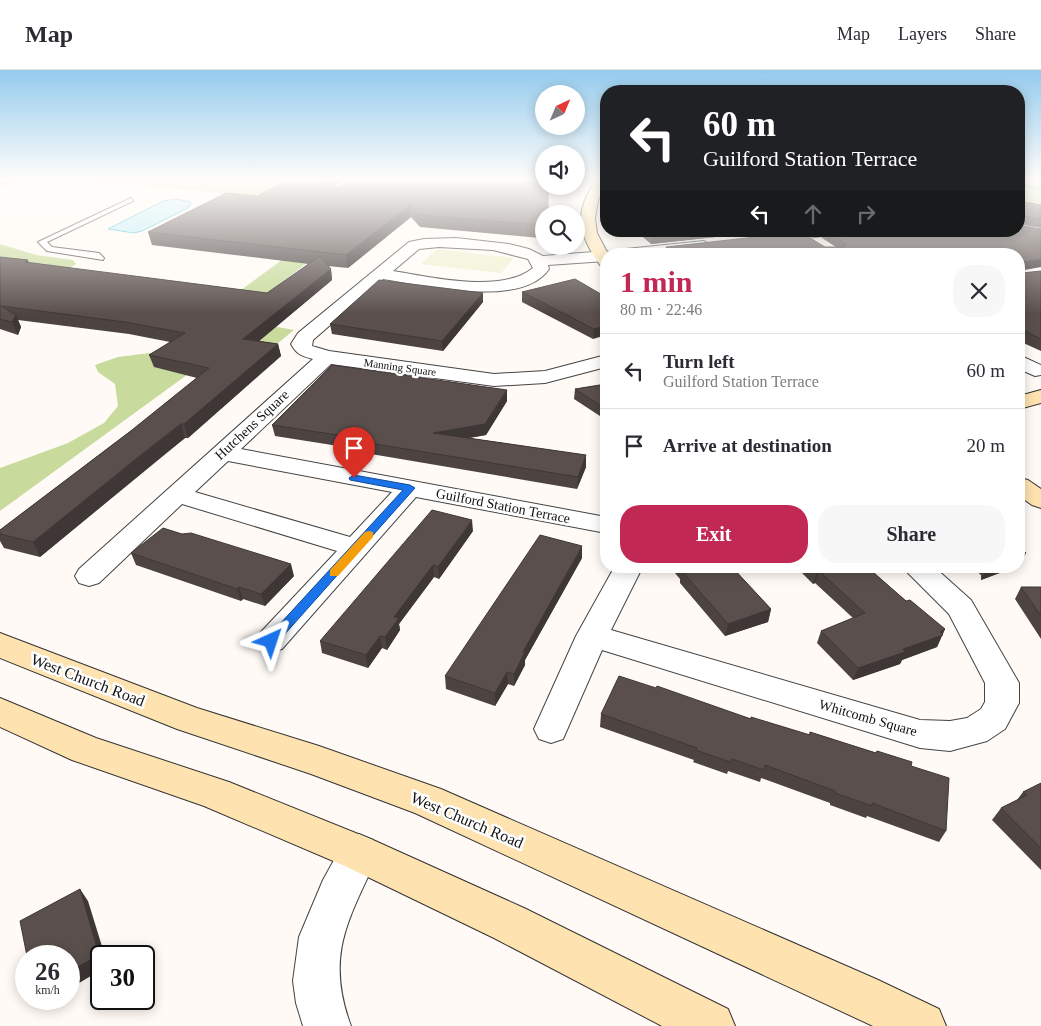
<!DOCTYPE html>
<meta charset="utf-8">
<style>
body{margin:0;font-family:Georgia,serif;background:#f7f7f7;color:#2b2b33;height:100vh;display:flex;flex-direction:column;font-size:19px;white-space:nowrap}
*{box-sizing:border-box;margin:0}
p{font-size:16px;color:#7c7c81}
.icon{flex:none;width:28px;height:28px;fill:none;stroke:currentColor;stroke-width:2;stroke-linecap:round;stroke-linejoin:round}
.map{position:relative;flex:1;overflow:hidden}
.panel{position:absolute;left:600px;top:178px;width:425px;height:325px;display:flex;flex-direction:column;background:#fff;border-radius:20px;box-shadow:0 2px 12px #0003}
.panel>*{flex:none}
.guide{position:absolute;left:600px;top:15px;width:425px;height:152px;border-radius:20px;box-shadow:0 2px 12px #0003;background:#202124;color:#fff;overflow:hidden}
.needle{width:32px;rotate:44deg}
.tools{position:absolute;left:535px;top:15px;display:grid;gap:10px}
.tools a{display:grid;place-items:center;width:50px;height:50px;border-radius:50%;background:#fff;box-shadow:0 2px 12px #0003;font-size:25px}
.speed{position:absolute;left:15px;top:875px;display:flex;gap:10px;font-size:25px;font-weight:700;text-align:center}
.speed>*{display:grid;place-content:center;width:65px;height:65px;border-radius:50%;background:#fff;box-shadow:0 2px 12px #0003;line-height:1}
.speed small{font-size:12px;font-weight:400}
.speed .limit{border:2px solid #111;border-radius:8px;background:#fff;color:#111}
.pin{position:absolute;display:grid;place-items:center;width:42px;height:42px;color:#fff;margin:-51px -21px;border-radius:50% 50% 50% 0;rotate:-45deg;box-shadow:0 0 5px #0007}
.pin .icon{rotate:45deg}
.me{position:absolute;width:55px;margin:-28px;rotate:42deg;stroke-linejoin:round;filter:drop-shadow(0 0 4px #0008)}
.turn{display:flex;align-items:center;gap:18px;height:105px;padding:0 20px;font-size:22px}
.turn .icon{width:65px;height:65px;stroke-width:2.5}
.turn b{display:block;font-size:35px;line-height:42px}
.lanes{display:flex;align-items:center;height:48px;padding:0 20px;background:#0003;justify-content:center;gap:25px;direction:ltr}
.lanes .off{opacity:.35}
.round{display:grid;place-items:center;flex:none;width:52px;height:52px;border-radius:20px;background:#f7f7f7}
.headline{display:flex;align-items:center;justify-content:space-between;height:85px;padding:0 20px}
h1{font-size:30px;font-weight:700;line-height:38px;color:#c22854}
.cta{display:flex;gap:10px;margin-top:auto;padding:10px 20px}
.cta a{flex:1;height:58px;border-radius:20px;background:#c22854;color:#fff;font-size:20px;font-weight:700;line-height:58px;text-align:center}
.cta a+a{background:#f7f7f7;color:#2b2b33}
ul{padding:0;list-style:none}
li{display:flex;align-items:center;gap:15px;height:75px;padding:0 20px;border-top:1px solid #e1e1e2}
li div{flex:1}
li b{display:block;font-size:19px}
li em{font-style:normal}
header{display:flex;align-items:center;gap:30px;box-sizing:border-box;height:70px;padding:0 25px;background:#fff;border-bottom:1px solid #e1e1e2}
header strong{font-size:24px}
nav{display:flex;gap:28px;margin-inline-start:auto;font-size:18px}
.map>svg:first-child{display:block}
</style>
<header>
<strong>Map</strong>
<nav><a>Map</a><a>Layers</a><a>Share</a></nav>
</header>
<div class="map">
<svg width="1041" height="956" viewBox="0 0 1041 956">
<rect width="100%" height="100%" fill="#fffaf5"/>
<path fill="#c8db9c" d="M66,110H195L240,113L257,110H296L373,143L233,249L294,260L272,278L228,275L0,441V398L68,373L104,353L118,336L115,314L98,302L95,295L118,287L157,282L286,187L259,128L203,121Z
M1019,110H1041V136L1019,132Z
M0,174L36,185L73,190L76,194L61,203L0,190Z"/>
<path fill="#eef2cf" d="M437,179L514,188L501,203L421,194Z"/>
<path fill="#b9eef6" stroke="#40b7cd" d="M176,129L190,132L191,134L188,138L142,161L134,163L108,159L163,131Z"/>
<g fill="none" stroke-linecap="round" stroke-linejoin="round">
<path fill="#40b7cd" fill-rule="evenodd" d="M1019,110H1023L1028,115L1041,118V120L1026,117Z"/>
<defs>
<path id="lane" d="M131,128L133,131L47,172L52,177L99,183L104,188L103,190L47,181L38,172Z"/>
<path id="street" d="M0,110H10L8,113L0,114Z
M793,161H838L831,165L766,173L759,169L766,165Z
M456,168L509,174L529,179L543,186L606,181L612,184H606V191L548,195L549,199C522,239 424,215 383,209L313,270L312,276L329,281L494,304L545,301L606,285V297L545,313L494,316L331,294L241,379L606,447V463L416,427L282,579L271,582L260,579L255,571L260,563L337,481L182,434L99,513L89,516L79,513L75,506L79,499L313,289C302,286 297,285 291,274L298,263L409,172L424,169ZM439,177L493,180L528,189L533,198C501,224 431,207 393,201L419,179ZM228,391L392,422L350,467L195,422Z
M704,171L711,175L709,178L668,184H618L626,179Z
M1019,285L1041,295V305L1035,306L1019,299Z
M615,496H643L611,560L920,650L950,651L967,648L981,639L985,632V613L949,544L901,496H933L971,530L1019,613V633L1005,659L987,671L950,681L920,678L602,580L563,669L551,673L539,669L534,659L576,566Z
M359,764L373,770L379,783C350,848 324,883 351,956H303L296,933L293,911L299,867L323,810L345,770Z"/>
<path id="secondary" d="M595,110H606L598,131L595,148L597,163L608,184L606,197L600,195C586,175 574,153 586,128C588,122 593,116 595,110Z
M1041,320V333L1019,339V326Z
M1019,408L1028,410L1041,419V438L1032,435L1019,426Z
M0,563L197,638L319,676L441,719L876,909L939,939L946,956H873L415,743L311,704L177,659L0,588Z
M0,628L96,668L229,712L373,770L524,838L728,939L735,956H662L494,868L345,796L204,736L72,690L0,657Z"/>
</defs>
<use href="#lane" stroke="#444" stroke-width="2"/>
<use href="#street" stroke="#444" stroke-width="2"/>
<use href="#secondary" stroke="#333" stroke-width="2"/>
<use href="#lane" fill="#fff" fill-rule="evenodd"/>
<use href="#street" fill="#fff" fill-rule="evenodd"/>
<use href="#secondary" fill="#fee3b0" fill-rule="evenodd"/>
</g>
<path fill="#4d4442" d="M346,110L332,117L544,110L540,168L420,157L411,147L348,198L328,196L331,199L332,210L259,271L278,274L281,286L188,368H185L157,390L40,487L4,478L0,471V460L132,360L197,308L154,297L149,285L170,272L129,264L18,250L21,257L18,265L0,259V187L28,190L29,193L267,223L309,194L152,175L148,162L257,126Z
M1019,131L1041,135V158L1019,154Z
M636,161H771L651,174Z
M824,161H1019L1022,203L1041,201V281L1019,271V184H657V183L666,182V177H836L822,168Z
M522,222L606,227L593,269L522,232Z
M483,223V232L443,281L332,264L330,254Z
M606,314V350L574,329L575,319Z
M507,320V331L486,365L469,368L586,385V397L577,419L371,384L370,381L275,366L272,355Z
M473,461L439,509L434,507L399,554L400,560L387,580L382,578L368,598L322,583L320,571Z
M131,483L294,506L265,536L243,529L241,531L136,495Z
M582,488L525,590V595L514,616L508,614L495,636L446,619L445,606Z
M669,496H731L771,539L768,552L725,566L680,513V509Z
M795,496H866L906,531L945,559L937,577L902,590L900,594L853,610L817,573L821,561L853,548L815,513L813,514Z
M970,496H1018L981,510V505Z
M1021,517H1041V569L1015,529Z
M656,618L751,649L809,665L810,662L876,683L877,681L911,696L946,761L939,772L867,746L866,748L830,735V733L761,708L760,712L728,701L727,704L693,692L694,690L600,657L601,644Z
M1041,713V800L992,750L1001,738L1017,730L1023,722Z"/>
<path fill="#3f3736" d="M326,110H346L328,119L326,123L325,112Z
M410,135L411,147L348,198L346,185Z
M544,151V163L540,168V155Z
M695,161H771L651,174L652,166Z
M1041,189V197L1019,201L1021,192Z
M331,199L332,210L246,282L243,269Z
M483,223V232L443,281L442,271Z
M16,245L21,257L18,265L12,252Z
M606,255V265L593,269L594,259Z
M278,274L281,286L188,368L184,354Z
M507,320V331L486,365L434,374L433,363Z
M181,354L185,368L40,487L33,472Z
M586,385V397L577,419L578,407Z
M472,450L473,461L439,509L438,497Z
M582,476V488L525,590V595L514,616V604L523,582Z
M1026,483L1020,495L1019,496V486Z
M291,494L294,506L265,536L261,524Z
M433,495L434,507L399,554L400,560L387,580L385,567L394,547Z
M991,496H1018L981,510L987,498Z
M819,501L815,513L813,514L817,502Z
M239,517L243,529L241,531L237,519Z
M771,539L768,552L725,566L728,554Z
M945,559L937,577L902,590L900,594L853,610L858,598L903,579Z
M380,566L382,578L368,598L366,585Z
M507,602L508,614L495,636V623Z
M80,819L88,831L105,886H101V900L69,919V902Z
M42,929H51L45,932Z"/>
<path fill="#5a4f4d" stroke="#3f3736" d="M289,110H326L325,112L326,117H338L351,110H544V116H548V144H544V151L540,155L419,145L410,135L346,185L148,162L226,123L257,126Z
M1019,131L1041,135V149L1021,145L1020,151L1019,152Z
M1019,155L1041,159V189L1021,192L1022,203L1041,201V269L1019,258V184H659L657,183L671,181L666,177L800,162L825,177H845L846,174L827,161H1019Z
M647,161H695L652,166Z
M320,186L331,199L243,269L278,274L184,354H181L152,376L33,472L0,464V460L132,360L209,298L149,285L185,263L125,252L1,236L16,245L12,252L0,249V187L28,190L25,192L267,223Z
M575,209L606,227V255L594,259L522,222Z
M379,210L483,223L442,271L330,254Z
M332,295L507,320L485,354L433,363L586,385L578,407L369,373L370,370L272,355Z
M606,314V339L575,319Z
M432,440L472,450L438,497L433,495L394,547L399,548L385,567L380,566L366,585L320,571Z
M163,458L182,464L191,463L291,494L261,524L239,517L237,519L131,483Z
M540,465L582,476L523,582H525L514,604L507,602L495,623L445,606Z
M1019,478L1026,483L1019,486Z
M682,496H731L771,539L728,554L682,501L685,500Z
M811,496H866L906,531L910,530L945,559L940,562L943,565L903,579L905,582L858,598L821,561L865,543L819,501L817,502Z
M1021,517H1041V546Z
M619,606L656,618L657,616L751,649V647L810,665V662L876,683L877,681L912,692L911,696L949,708L946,761L872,733V736L835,723V721L765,695L764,700L732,689L730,692L696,680L697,678L601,644Z
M1041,713V778L1001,738L1027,725L1023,722Z
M80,819L99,885L69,902V886H27L20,851Z"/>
<linearGradient id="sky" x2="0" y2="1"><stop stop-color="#95cbee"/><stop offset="0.45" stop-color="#fffdfa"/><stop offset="1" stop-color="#fffdfa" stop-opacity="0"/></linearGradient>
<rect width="1041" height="244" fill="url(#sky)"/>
<path fill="#1a73e8" stroke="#114b97" d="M354,405L410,415L415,418L276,574H267L265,571L267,568L403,420L350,410L349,408Z"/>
<path fill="#f59e0b" d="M369,461L373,462V467L338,506H330V500L365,462Z"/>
<g text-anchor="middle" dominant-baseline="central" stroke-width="5" stroke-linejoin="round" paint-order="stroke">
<g font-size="11" fill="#111" stroke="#fff">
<text transform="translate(400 297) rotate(8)">Manning Square</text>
</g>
<g font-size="14" fill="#111" stroke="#fff">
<text transform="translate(252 355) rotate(-43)">Hutchens Square</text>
<text transform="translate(503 436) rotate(11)">Guilford Station Terrace</text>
<text transform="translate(868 648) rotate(16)">Whitcomb Square</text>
</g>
<g font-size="16" fill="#111" stroke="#fff">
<text transform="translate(88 610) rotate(21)">West Church Road</text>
<text transform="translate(467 750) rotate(23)">West Church Road</text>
</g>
</g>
</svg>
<div class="tools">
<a><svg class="needle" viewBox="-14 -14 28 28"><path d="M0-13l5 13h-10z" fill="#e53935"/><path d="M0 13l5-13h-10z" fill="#7c7c81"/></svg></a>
<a><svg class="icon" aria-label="sound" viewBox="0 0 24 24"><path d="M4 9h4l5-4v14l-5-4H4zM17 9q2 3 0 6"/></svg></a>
<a><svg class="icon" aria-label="search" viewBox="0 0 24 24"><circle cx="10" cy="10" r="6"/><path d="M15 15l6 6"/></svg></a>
</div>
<div class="speed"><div>26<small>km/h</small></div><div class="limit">30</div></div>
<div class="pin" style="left:354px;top:408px;background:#d93025"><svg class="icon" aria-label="arrive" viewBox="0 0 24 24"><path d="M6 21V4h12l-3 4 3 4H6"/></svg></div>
<svg class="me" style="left:271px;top:571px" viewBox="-20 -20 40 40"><path d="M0-17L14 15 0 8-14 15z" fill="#1a73e8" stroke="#fff" stroke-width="4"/></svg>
<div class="guide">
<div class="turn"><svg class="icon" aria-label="left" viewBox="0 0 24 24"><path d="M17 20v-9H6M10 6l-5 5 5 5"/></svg><div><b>60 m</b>Guilford Station Terrace</div></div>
<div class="lanes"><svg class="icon" aria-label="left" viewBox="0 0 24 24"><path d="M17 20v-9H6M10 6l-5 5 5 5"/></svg><svg class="icon off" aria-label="ahead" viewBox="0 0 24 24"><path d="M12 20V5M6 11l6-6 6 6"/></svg><svg class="icon off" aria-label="right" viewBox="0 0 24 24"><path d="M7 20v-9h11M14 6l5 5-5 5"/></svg></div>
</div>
<section class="panel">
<div class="headline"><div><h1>1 min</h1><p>80 m · 22:46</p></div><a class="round"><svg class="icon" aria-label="close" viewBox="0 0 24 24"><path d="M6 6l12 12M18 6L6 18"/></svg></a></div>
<ul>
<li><svg class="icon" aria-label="left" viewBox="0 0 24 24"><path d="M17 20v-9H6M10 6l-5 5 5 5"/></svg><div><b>Turn left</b><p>Guilford Station Terrace</p></div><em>60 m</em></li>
<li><svg class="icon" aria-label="arrive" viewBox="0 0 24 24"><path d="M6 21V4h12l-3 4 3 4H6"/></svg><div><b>Arrive at destination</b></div><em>20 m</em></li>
</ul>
<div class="cta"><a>Exit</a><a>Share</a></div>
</section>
</div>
